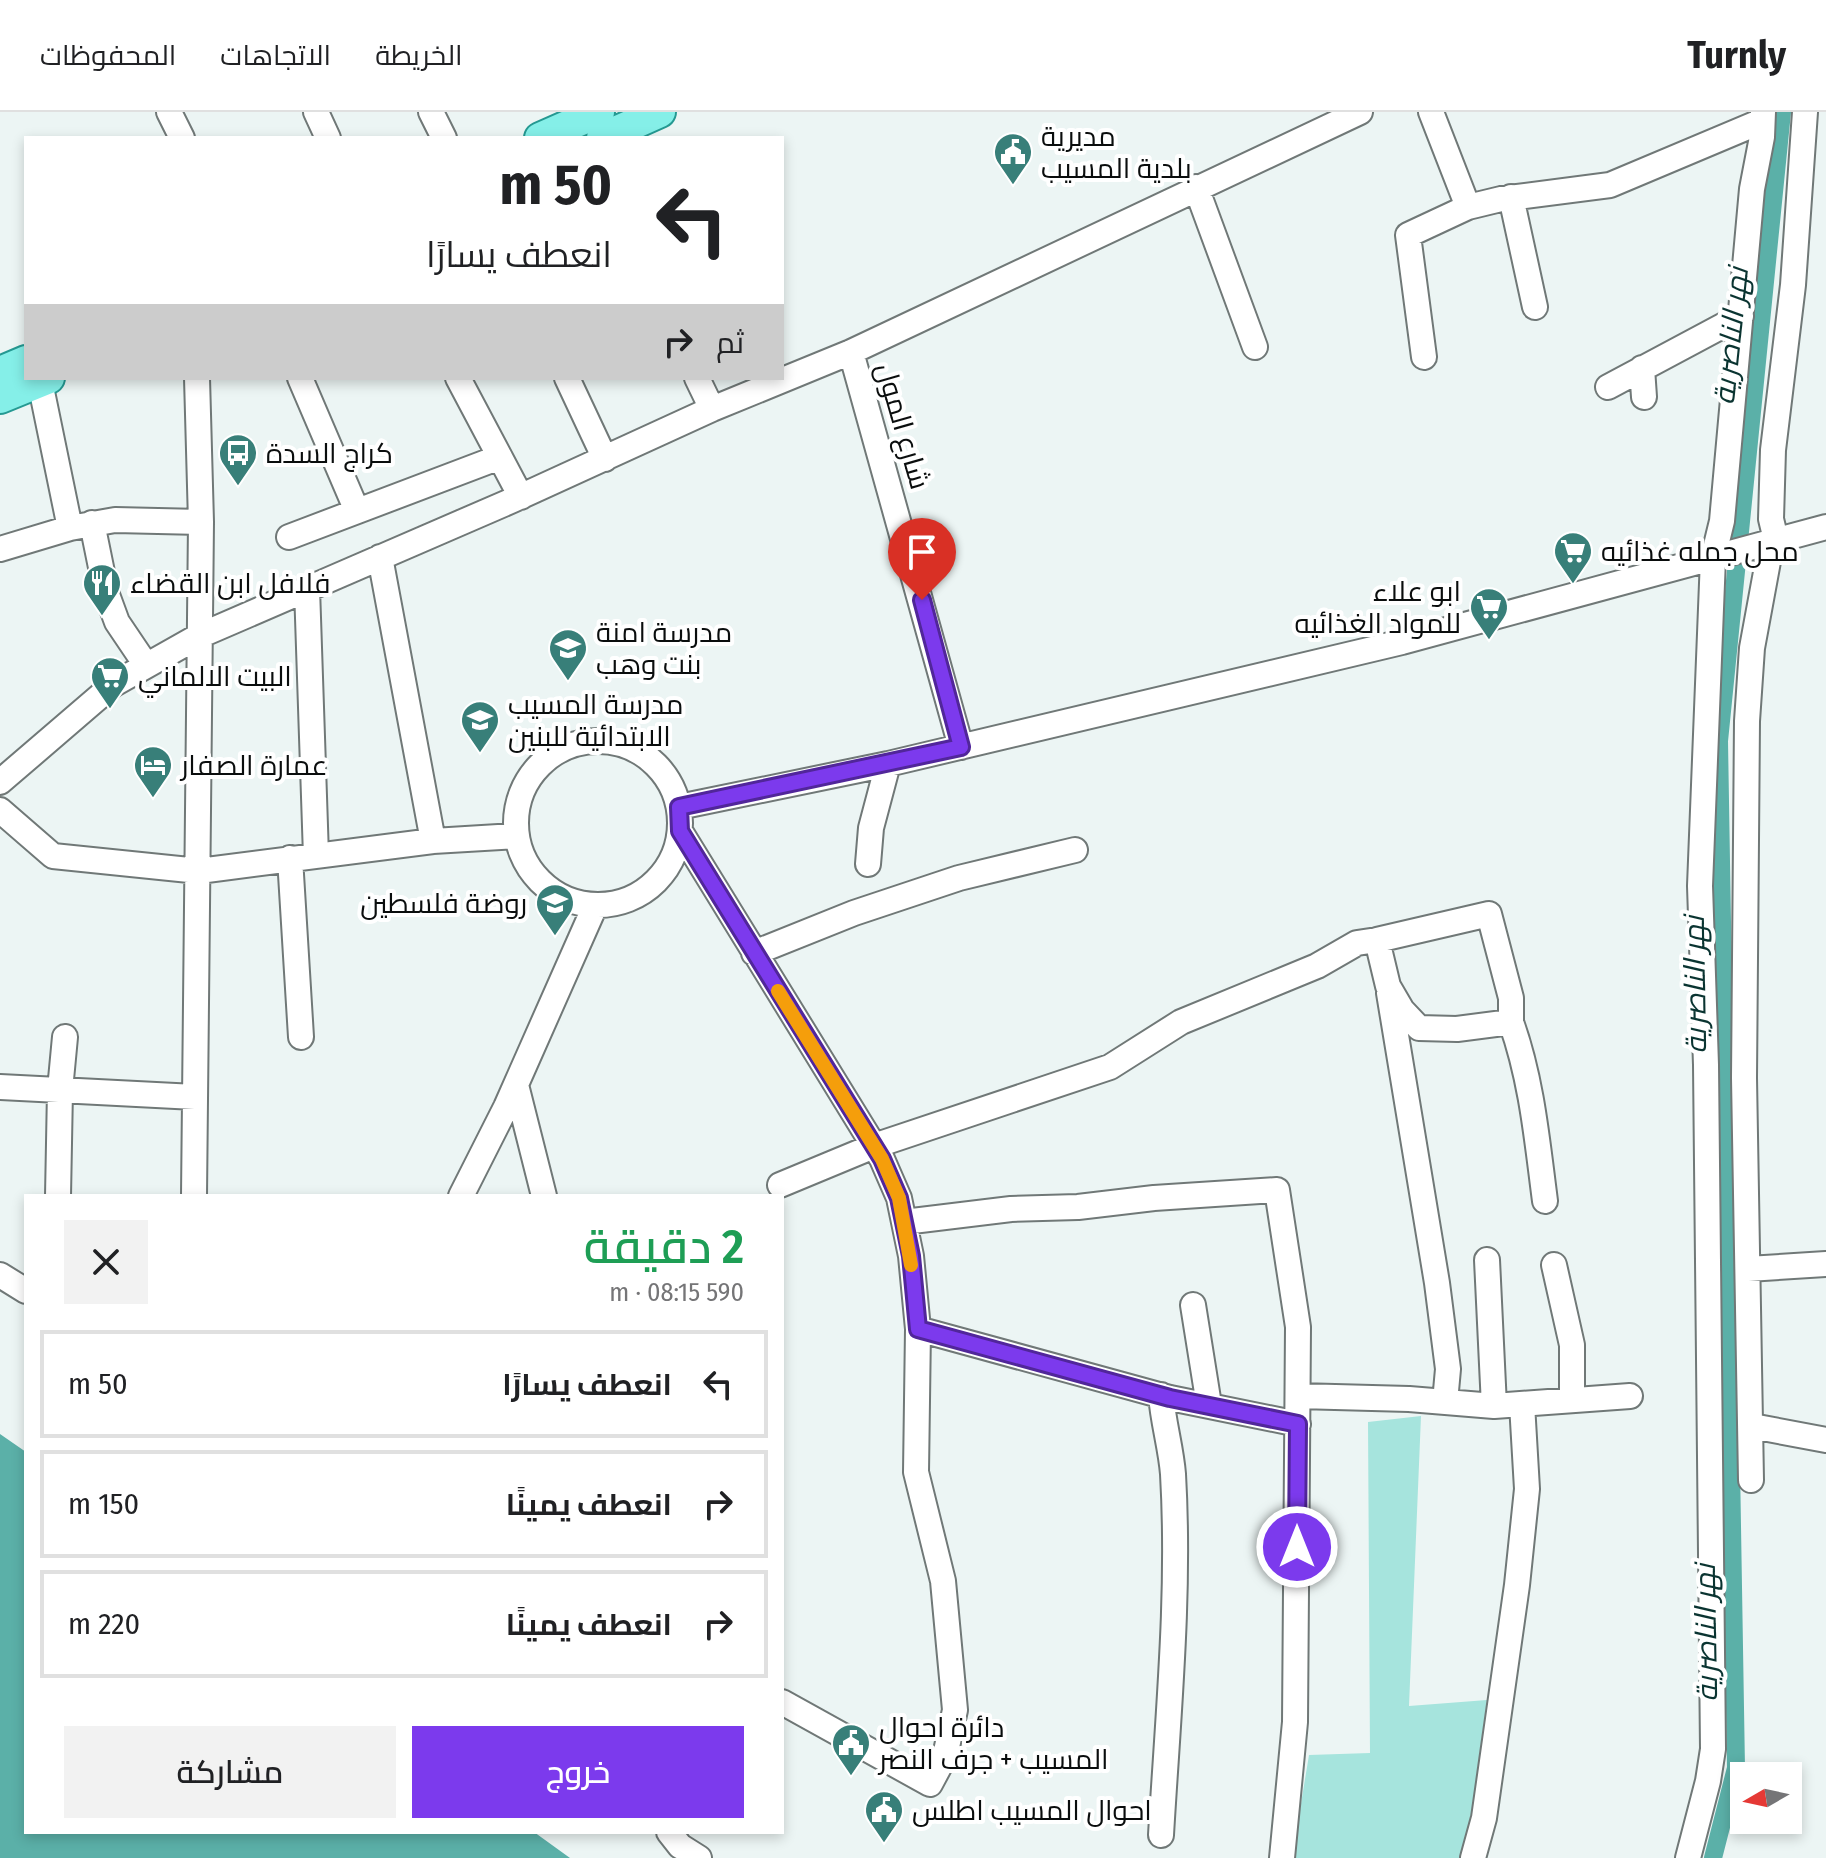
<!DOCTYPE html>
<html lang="ar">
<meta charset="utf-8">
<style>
body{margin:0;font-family:"Fira Sans Condensed",Cairo,sans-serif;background:#f2f2f2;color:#202124;direction:rtl;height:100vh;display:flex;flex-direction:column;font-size:30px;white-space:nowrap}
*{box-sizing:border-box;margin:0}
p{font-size:26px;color:#757577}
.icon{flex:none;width:44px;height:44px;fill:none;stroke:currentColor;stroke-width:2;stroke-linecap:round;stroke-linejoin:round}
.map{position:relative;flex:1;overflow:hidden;direction:ltr}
.drawer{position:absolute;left:24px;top:1082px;width:760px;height:640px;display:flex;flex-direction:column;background:#fff;border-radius:0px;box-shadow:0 4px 12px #0003;direction:rtl}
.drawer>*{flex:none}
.top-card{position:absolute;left:24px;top:24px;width:760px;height:244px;border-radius:0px;box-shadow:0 4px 12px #0003;direction:rtl;background:#fff;color:#202124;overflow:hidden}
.needle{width:52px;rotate:261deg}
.buttons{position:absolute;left:1730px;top:1650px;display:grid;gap:16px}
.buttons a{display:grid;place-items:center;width:72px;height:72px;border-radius:0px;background:#fff;box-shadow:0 4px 12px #0003;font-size:40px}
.pin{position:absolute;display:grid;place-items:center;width:68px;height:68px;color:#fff;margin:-82px -34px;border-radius:50% 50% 50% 0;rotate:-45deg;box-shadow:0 0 8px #0007}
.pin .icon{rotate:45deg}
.me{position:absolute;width:88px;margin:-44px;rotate:0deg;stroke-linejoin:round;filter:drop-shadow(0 0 6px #0008)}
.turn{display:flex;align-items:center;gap:28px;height:168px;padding:0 40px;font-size:36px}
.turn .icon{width:104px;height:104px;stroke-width:2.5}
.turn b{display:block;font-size:56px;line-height:68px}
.then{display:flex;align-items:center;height:76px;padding:0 40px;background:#0003;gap:16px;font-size:30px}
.round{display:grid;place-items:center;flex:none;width:84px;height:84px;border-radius:0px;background:#f2f2f2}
.overview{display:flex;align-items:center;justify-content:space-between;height:136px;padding:0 40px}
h1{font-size:48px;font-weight:600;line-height:60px;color:#1e9e55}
.cta{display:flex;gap:16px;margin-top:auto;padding:16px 40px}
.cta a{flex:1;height:92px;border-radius:0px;background:#7c3aed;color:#fff;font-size:32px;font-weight:600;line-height:92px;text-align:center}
.cta a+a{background:#f2f2f2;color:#202124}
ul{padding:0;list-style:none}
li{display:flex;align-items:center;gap:24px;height:108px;margin:0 16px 12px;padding:0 24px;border:4px solid #e0e0e0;border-radius:0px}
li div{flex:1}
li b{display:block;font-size:30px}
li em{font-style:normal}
header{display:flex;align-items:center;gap:48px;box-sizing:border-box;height:112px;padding:0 40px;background:#fff;border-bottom:2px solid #e0e0e0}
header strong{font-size:38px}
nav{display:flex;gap:44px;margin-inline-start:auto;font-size:28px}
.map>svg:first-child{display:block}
</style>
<header>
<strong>Turnly</strong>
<nav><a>الخريطة</a><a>الاتجاهات</a><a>المحفوظات</a></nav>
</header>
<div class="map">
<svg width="1826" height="1746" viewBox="0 0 1826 1746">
<rect width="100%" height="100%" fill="#ecf5f4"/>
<path fill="#a6e4dd" d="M1421,1304L1409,1594L1487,1588L1465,1746H1292L1309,1643L1370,1641L1368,1310Z"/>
<path fill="#5bb0a8" d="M0,1322L26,1340V1720H534L570,1746H0Z"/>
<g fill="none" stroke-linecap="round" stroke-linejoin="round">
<path stroke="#5bb0a8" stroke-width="18" d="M1713,1746L1736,1656L1719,629L1782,0"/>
<defs>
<path id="minor" d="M169,0L182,26
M316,0L328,26
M431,0L444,26
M1431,0L1468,95
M1196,75L1255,235
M1511,85L1535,195
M851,240L961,635
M1424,245L1408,123L1468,95L1501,87L1610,73L1762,9
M1642,256L1644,285
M300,266L357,399
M458,266L521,385
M567,266L605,347
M697,266L712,297
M40,270L70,416
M1608,275L1741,204
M92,411L106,480L117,510L146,553
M289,425L500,345
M0,437L70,416L115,408L201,410
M380,445L433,729
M307,476L316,744
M516 711a82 82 0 1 1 164 0a82 82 0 1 1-164 0Z
M0,670L114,572L199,524L513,388L712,297L851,240L1360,0
M679,695L888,652L1402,530L1826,415
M0,698L53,744L199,759L433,729L516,724
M680,719L882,1047L899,1086L911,1144L918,1217L916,1360L943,1469L955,1598L945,1644L930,1672L782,1590
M290,746L301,925
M868,752L871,716L888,652
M1377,828L1489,802L1511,886V910
M754,841L854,801L959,766L1075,738
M1389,881L1437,1171L1448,1257L1445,1290
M516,973L544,1084
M0,975L195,985
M780,1073L874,1034L1110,955L1181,910L1317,854L1357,831L1377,828L1388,874L1402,898L1419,916L1457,917L1511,910C1532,969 1537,1028 1545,1089
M58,1084L60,978L65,925
M194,1084L201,410L197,266
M461,1084L506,995L595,794
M904,1110L1011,1097L1078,1095L1154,1086L1277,1078L1298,1215L1295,1610L1282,1746
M1487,1148L1494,1294
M1554,1153L1572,1233V1288
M1748,1157L1826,1152
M0,1163L26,1179
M1193,1193L1209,1293
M918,1217L1170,1286L1298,1312
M1298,1284L1409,1287L1494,1294L1630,1284
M1752,1314L1826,1328
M1751,1368L1744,966L1747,609L1752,536L1769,444L1776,428L1771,407L1773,338L1793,173L1805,0
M669,1720L680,1734L699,1746
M1161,1723C1168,1603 1180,1482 1173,1362C1171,1336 1163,1310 1161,1283
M1473,1746L1484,1706L1517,1473L1527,1377L1522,1292
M1688,1746L1708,1669L1713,1637L1706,953L1700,774L1713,446L1722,409L1752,77L1762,25L1763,0"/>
<path id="major" d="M540,26L599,0
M602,26L660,0
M0,260L26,249
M0,286L49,266"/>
</defs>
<use href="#minor" stroke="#707877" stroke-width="28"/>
<use href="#major" stroke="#259992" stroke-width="34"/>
<use href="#minor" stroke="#fff" stroke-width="24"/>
<use href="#major" stroke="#85efe8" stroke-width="30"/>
</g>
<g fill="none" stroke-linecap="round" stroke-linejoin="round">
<defs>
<path id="route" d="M922,488L961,635L679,695L680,719L882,1047L899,1086L911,1144L918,1217L1170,1286L1298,1312L1297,1435"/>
</defs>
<use href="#route" stroke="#51269a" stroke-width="20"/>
<use href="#route" stroke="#7c3aed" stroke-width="14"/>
<path stroke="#f59e0b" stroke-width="14" d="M778,879L882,1047L899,1086L911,1153"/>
</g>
<defs>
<symbol id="civic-pin" viewBox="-11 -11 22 30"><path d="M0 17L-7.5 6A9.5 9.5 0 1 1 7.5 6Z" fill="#387f79" stroke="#fff"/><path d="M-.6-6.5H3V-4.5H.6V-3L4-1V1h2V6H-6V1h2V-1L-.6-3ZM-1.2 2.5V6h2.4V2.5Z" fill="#fff"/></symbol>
<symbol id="bus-pin" viewBox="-11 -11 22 30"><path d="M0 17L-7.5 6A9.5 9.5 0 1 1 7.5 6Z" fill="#387f79" stroke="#fff"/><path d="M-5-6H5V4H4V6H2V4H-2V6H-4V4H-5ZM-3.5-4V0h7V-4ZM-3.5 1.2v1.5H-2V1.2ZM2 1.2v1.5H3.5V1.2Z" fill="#fff"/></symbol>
<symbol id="supermarket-pin" viewBox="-11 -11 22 30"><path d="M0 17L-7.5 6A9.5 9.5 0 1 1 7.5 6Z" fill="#387f79" stroke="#fff"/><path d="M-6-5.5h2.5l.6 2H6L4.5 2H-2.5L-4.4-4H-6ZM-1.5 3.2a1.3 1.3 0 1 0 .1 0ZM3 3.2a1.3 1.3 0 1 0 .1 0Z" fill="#fff"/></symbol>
<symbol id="restaurant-pin" viewBox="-11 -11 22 30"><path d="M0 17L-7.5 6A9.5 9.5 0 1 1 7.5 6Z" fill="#387f79" stroke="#fff"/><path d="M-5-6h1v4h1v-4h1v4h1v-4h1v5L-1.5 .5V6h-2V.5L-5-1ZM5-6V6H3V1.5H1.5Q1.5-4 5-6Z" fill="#fff"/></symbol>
<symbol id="school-pin" viewBox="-11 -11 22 30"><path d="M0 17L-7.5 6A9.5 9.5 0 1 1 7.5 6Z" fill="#387f79" stroke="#fff"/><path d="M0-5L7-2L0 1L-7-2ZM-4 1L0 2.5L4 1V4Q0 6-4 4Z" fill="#fff"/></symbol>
<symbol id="hotel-pin" viewBox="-11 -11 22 30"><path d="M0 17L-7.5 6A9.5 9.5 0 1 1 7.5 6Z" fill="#387f79" stroke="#fff"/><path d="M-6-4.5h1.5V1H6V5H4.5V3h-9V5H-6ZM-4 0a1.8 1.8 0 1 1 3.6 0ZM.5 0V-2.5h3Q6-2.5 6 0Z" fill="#fff"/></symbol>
</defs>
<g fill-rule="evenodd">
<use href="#civic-pin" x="991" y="18" width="44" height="60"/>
<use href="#bus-pin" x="216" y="319" width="44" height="60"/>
<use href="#supermarket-pin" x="1551" y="417" width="44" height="60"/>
<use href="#restaurant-pin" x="80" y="449" width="44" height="60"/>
<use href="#supermarket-pin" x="1467" y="473" width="44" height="60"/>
<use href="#school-pin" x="546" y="514" width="44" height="60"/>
<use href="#supermarket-pin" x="88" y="542" width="44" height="60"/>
<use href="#school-pin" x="458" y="586" width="44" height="60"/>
<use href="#hotel-pin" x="131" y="631" width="44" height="60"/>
<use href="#school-pin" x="533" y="769" width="44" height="60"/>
<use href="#civic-pin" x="829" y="1609" width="44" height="60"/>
<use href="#civic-pin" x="862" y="1676" width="44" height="60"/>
</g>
<g text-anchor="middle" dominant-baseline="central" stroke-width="8" stroke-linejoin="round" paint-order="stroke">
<g font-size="28" fill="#0a0d0d" stroke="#fff" text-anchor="start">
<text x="1041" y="24">مديرية<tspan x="1041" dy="32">بلدية المسيب</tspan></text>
<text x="266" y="341">كراج السدة</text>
<text x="1601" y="439">محل جمله غذائيه</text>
<text x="130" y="471">فلافل ابن القضاء</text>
<text x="1461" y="479" text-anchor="end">ابو علاء<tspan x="1461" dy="32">للمواد الغذائيه</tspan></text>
<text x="596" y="520">مدرسة امنة<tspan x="596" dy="32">بنت وهب</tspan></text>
<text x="138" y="564">البيت الالماني</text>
<text x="508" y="592">مدرسة المسيب<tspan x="508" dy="32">الابتدائية للبنين</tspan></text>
<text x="181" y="653">عمارة الصفار</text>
<text x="527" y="791" text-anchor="end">روضة فلسطين</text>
<text x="879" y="1615">دائرة احوال<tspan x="879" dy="32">المسيب + جرف النصر</tspan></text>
<text x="912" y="1698">احوال المسيب اطلس</text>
</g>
<g font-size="28" fill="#0a0d0d" stroke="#fff">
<text transform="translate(903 314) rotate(74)">شارع المول</text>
</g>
<g font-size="30" font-style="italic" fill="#0a3431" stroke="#fff">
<text transform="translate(1731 224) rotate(-84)">نهر الناصرية</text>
<text transform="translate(1695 873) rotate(-91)">نهر الناصرية</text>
<text transform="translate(1706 1521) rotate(-91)">نهر الناصرية</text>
</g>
</g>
</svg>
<div class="buttons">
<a><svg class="needle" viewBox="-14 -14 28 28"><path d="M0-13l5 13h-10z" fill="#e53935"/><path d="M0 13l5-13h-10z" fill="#757577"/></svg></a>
</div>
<div class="pin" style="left:922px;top:488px;background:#d93025"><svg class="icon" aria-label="arrive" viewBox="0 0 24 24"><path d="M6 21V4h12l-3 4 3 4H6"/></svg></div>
<svg class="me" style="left:1297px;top:1435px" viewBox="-20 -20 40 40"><circle r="17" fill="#7c3aed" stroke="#fff" stroke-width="3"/><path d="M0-11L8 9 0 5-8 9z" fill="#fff"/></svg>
<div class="top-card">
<div class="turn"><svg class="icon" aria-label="left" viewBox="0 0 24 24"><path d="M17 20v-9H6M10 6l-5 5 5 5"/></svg><div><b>50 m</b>انعطف يسارًا</div></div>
<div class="then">ثم<svg class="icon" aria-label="right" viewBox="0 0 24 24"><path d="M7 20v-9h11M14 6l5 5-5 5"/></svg></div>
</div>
<section class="drawer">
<div class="overview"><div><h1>2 دقيقة</h1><p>590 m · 08:15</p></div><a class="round"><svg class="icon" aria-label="close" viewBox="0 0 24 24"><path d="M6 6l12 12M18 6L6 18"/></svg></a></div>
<ul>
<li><svg class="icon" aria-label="left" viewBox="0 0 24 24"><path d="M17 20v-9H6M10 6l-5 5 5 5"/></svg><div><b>انعطف يسارًا</b></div><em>50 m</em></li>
<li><svg class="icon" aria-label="right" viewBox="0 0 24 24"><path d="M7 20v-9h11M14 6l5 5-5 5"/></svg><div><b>انعطف يمينًا</b></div><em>150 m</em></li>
<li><svg class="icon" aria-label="right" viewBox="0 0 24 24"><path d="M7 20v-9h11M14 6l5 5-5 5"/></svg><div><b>انعطف يمينًا</b></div><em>220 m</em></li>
</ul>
<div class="cta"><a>خروج</a><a>مشاركة</a></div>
</section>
</div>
